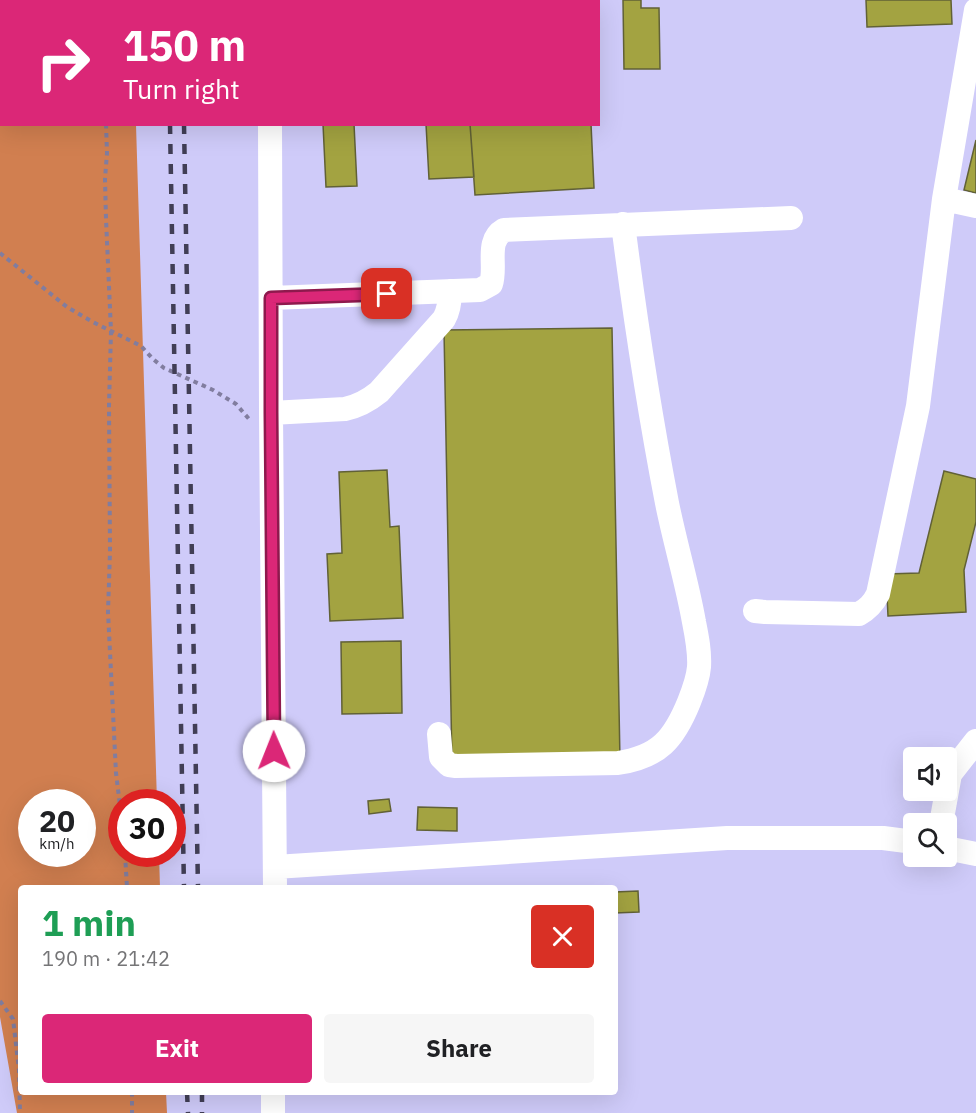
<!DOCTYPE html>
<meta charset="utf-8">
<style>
body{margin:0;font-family:"IBM Plex Sans",sans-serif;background:#f6f6f6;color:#202124;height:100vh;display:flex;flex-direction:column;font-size:22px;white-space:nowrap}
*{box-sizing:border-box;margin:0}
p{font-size:20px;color:#757577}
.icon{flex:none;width:33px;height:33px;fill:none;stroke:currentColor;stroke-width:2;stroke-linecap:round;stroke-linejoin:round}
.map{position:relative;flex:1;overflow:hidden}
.sheet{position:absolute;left:18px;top:885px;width:600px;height:210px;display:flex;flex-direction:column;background:#fff;border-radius:6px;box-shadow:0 6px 24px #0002}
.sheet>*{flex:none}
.banner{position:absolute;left:0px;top:0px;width:600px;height:126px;box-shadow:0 6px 24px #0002;background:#db2777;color:#fff;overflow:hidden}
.tools{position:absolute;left:903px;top:747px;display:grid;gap:12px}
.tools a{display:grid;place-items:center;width:54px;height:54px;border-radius:6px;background:#fff;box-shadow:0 6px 24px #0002;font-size:30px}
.speed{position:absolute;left:18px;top:789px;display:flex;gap:12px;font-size:30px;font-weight:700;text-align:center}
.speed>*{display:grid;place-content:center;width:78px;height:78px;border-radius:50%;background:#fff;box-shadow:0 6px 24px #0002;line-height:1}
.speed small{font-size:15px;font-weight:400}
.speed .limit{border:9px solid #d22;background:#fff;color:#111}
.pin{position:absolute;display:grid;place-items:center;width:51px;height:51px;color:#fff;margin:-26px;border-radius:12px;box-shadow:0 3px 9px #0006}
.me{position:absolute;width:66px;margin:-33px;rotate:359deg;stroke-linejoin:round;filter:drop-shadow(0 0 4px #0008)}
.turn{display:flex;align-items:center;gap:21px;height:126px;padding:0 24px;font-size:27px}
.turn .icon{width:78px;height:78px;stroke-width:2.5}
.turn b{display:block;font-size:42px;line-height:51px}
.round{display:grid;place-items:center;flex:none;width:63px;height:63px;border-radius:6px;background:#f6f6f6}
.headline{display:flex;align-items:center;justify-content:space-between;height:102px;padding:0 24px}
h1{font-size:36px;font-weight:800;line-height:45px;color:#1e9e55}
.cta{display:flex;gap:12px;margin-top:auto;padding:12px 24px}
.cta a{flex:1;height:69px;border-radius:6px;background:#db2777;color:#fff;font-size:24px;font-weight:800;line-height:69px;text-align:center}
.cta a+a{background:#f6f6f6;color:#202124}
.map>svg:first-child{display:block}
</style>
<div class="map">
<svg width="976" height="1113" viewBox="0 0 976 1113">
<rect width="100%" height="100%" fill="#cfcbf9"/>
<path fill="#d17f50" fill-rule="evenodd" d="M0,0H133V2H2V124L136,125L157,802H122V854H159L160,888H21V1092H166L167,1113H17L0,1017ZM32,802H82V854H32Z"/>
<path fill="#a3a341" stroke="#616136" stroke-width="1.5" d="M361,0H463V2H361Z
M463,0H583V2H463Z
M623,0H641V8H659L660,69H624Z
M866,0H951L952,24L867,27Z
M323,124H354L357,186L326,187Z
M426,124H470L474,177L429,179Z
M470,124H591L594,188L475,195Z
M976,140V193L964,190Z
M612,328L620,761L452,763L444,330Z
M387,470L390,527L399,526L403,618L330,621L327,554L342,553L339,472Z
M944,471L976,479V522L964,570L966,612L888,616L886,574L919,573Z
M401,641L402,713L342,714L341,642Z
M389,799L391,811L369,814L368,801Z
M418,807L457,808V831L417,830Z
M638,891L639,912L615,913V892Z"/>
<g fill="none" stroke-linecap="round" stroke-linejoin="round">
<path stroke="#817d9f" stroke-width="4" stroke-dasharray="4.5 4.5" stroke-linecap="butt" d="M105,0V2
M106,124L107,153L105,179L106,219L111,331L109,406L110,552L108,612L116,773L122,822
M0,253L67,307L91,321L141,346L153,359L164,368L213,390L236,404L249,419
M125,854L127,888
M0,1001L13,1019L19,1070L20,1113
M132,1092V1113"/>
<path stroke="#fff" stroke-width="24" d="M269,0V2
M270,124L271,413L275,888
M944,199L976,206
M271,298L480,290L491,284C497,266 485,241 504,230L791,218
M271,413L345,409C359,406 368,401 379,392L444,319C449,310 450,302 450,291
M755,611L765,612L859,614C868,609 873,604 878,594L918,406L944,199L976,10
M439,734L441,757L449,765L456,766L618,763C659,757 674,739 689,702C693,692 698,679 699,667C700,652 697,637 694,622C687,582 675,543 667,503C649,410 635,318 623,224
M941,824L950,774L976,741
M946,848L976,854
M275,867L727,838H883L914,842
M273,1113V1092"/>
<path stroke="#413e55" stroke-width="4.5" stroke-dasharray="10 10" stroke-linecap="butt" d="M168,0V2
M182,0V2
M170,124L184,888
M184,124L198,888
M187,1092L188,1113
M202,1092V1113"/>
</g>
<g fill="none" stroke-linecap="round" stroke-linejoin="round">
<defs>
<path id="route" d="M274,751L271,413V298L387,294"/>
</defs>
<use href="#route" stroke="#8e194d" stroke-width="15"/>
<use href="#route" stroke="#db2777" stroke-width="10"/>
</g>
</svg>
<div class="tools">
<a><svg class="icon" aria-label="sound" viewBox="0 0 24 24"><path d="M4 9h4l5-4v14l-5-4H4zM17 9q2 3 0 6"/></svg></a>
<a><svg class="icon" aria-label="search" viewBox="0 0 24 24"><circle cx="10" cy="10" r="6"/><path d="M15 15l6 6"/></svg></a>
</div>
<div class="speed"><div>20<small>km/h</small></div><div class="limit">30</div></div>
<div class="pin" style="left:387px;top:294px;background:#d93025"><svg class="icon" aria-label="arrive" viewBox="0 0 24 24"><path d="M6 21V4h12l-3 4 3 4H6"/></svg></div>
<svg class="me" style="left:274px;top:751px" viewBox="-20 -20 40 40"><circle r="19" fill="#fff"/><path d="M0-13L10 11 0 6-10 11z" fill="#db2777"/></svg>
<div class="banner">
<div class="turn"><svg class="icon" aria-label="right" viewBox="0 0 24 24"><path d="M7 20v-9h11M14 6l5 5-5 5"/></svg><div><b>150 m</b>Turn right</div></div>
</div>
<section class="sheet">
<div class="headline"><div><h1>1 min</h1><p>190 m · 21:42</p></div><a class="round" style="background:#d93025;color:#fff"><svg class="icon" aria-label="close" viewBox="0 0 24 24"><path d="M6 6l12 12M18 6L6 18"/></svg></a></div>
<div class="cta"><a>Exit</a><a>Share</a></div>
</section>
</div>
